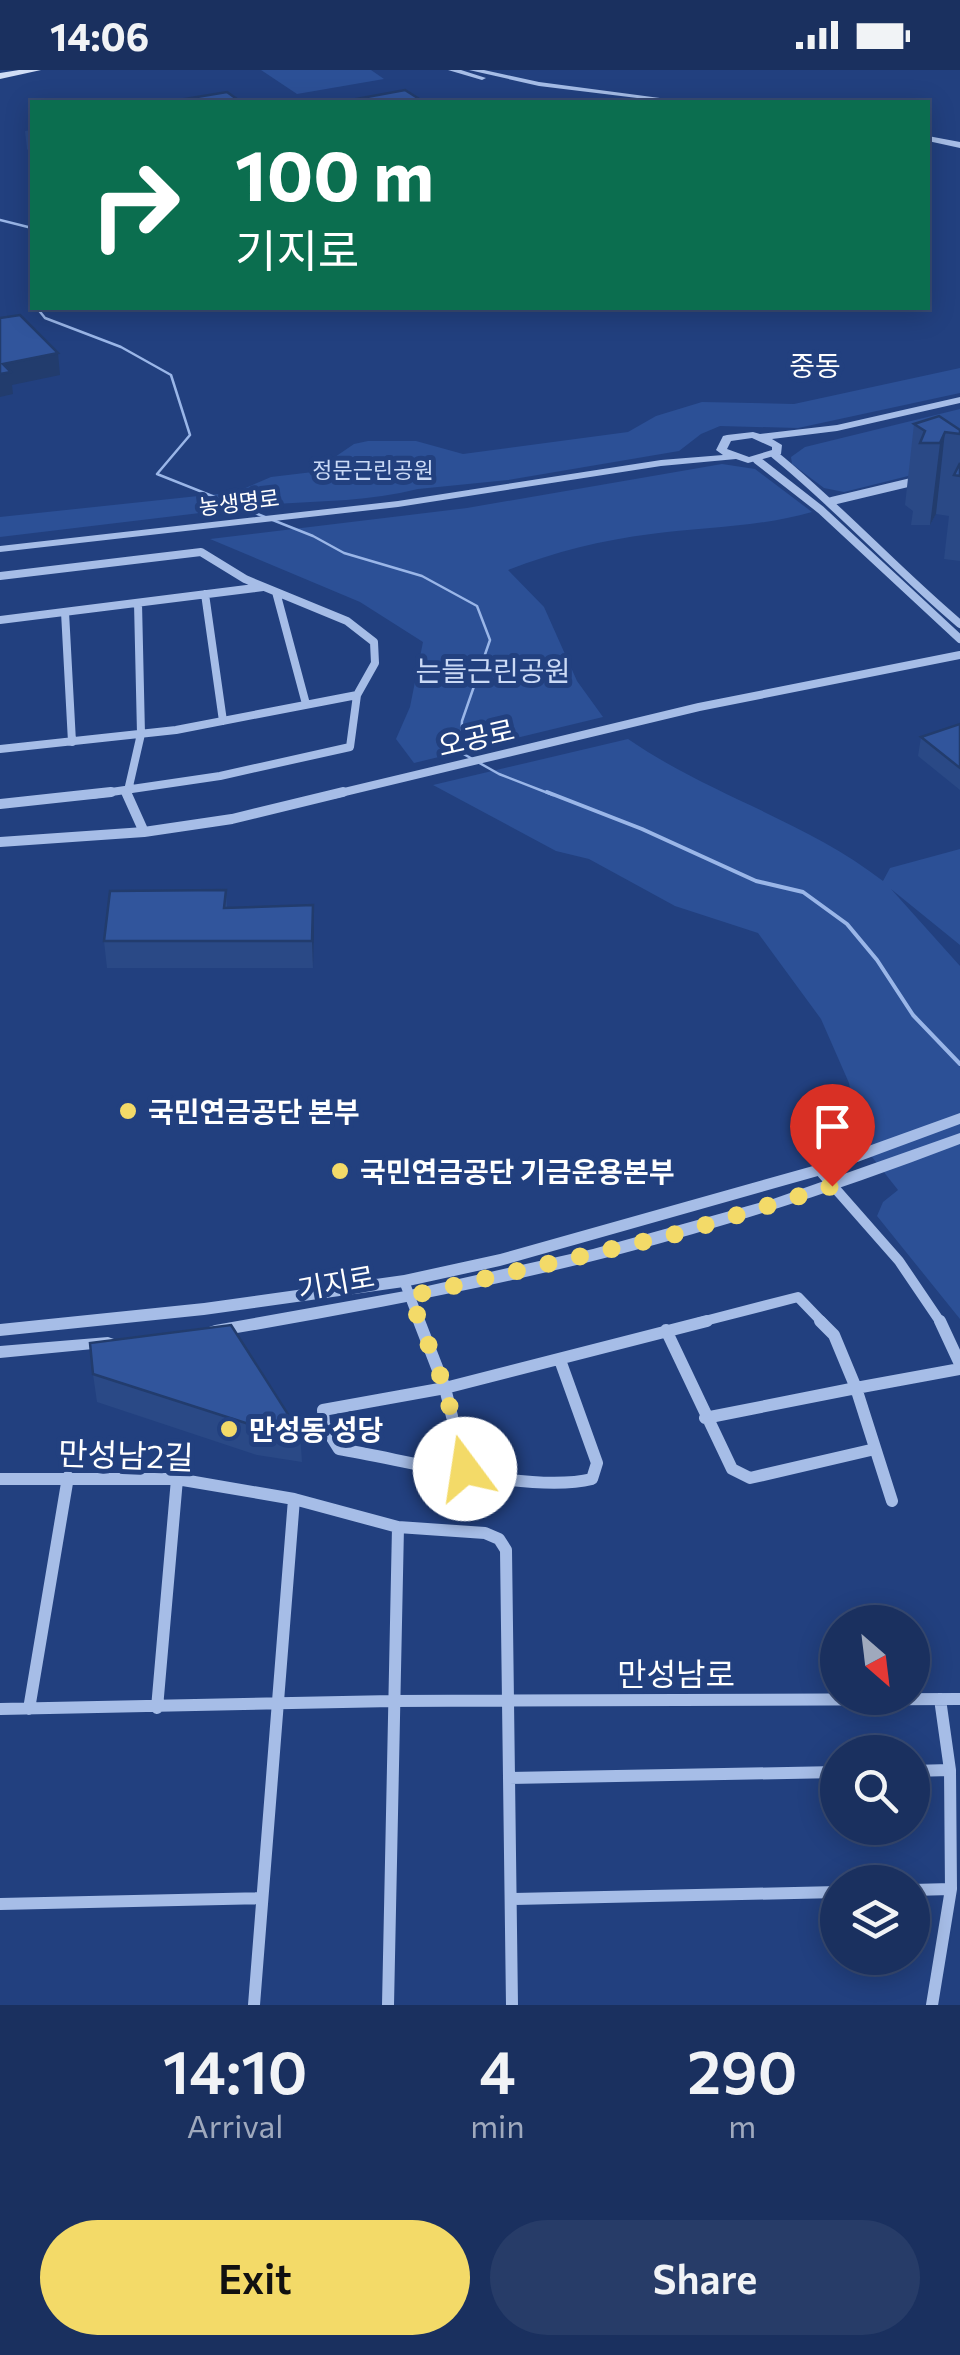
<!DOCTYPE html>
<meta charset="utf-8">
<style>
body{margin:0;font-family:Commissioner,"Noto Sans KR",sans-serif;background:#273c68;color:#f1f3f6;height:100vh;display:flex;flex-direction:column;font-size:38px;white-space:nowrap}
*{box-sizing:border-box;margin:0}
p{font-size:32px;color:#9fa9bd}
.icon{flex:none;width:55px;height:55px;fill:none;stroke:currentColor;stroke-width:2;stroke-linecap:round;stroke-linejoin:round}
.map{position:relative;height:1935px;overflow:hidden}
.panel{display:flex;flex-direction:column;background:#1a305f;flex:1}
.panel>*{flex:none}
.top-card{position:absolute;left:30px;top:30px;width:900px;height:210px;border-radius:0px;box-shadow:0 5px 25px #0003,0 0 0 2px #384b74;background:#0b6e4f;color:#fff;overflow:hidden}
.needle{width:65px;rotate:152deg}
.buttons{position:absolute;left:820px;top:1535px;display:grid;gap:20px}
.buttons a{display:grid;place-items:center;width:110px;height:110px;border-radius:50%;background:#1a305f;box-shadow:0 5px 25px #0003,0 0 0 2px #384b74;font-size:50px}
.pin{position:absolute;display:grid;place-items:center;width:85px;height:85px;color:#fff;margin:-102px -42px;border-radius:50% 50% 50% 0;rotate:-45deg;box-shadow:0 0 10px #0007}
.pin .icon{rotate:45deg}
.me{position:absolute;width:110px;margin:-55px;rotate:346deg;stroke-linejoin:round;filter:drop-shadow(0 0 8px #0008)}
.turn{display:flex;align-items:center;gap:35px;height:210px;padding:0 40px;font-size:45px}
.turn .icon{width:130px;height:130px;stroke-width:2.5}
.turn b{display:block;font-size:70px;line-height:85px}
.eta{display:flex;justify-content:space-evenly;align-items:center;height:170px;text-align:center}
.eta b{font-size:60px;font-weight:600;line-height:70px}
.cta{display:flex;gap:20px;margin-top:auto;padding:20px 40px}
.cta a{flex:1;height:115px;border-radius:60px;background:#f3da68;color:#111;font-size:40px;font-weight:600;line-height:115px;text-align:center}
.cta a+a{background:#273c68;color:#f1f3f6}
.status{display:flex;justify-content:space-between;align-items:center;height:70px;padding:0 50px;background:#1a305f;direction:ltr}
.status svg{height:28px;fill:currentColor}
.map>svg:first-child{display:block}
</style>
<div class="status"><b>14:06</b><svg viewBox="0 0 49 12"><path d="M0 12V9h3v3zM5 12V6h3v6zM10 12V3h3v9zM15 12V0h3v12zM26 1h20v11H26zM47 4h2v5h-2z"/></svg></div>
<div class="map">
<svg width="960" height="1935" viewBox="0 0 960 1935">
<rect width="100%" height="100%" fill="#22407f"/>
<path fill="#2c5096" d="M261,0H371L384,9L297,24Z
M960,298V323L798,358L720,356L701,364L679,381L508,410L418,419C370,431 323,431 275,434L0,467V447L236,422L271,407L313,402L354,374L368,371H416L463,384L628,362L656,346L702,332L794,334Z
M960,339V393L844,422L824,418L792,394L791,387L805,377Z
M722,394L755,399L812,442C760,457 704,457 651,464C602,470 554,482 508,500L544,537L577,611L603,647L414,693L396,669L410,637L423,572L360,532L210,469L467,438Z
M628,669C709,725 806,751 883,811L890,798L960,779V875L891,819L960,896V1249L877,1146L883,1132L898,1120L861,1073L849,1013L821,949L758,863L675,836L589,789L556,781L433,715Z"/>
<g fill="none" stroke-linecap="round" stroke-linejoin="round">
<path stroke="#9ab6e8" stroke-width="2.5" d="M0,150L32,158
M37,238L45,248L121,277L171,305L190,365L157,404L313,466L344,483L422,506L477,536L490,570L462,651L460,682L499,704L553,725"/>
<path stroke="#9ab6e8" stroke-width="4" d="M547,722L642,759L756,811L803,822L847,854L877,890L913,945L960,994"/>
<path stroke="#a6bde7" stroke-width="8" d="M775,385C840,438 896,500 960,554
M757,390L821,440L960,569
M832,431L920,410
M0,506L201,482L245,509L347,551L374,572L375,593L357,625L350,677L220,706L91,725
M276,522L306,634
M205,524L223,651
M65,542L72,672
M0,550L263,517
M0,679L176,660L357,625
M127,725L141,664L138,533
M332,725L699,637L960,585"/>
<path stroke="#a6bde7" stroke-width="10" d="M126,722L144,762
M0,734L111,722
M0,772L144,762L232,749L343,722
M819,1100L899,1191L941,1253
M404,1211L420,1253
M697,1253L798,1227L823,1253"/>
<path stroke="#a6bde7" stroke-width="12" d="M419,1251L445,1318L465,1399
M940,1251L960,1294
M666,1260L732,1399L750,1408L875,1379
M560,1290L597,1393L592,1409C530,1424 406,1390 339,1379L324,1355L323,1340L445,1318L707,1251
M705,1348L856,1318L834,1265L820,1251
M0,1409H177L294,1429L398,1457L485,1463L499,1469L506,1480L512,1935
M892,1431L856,1318L960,1299
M157,1638L177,1409
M0,1639L393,1631L960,1629
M29,1639L68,1407
M912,1701L950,1700
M509,1708L838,1702
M912,1820L951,1819
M514,1829L838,1822
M0,1834L262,1828
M254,1935L294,1429
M388,1935L398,1457
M932,1935L951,1819L950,1700L940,1629"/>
<path fill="#a6bde7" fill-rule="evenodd" d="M448,0H461L486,8L482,10Z
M469,0H484L539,12L690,32H670L539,16Z
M928,66L960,72V78L928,71Z
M960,327V333L837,361L772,369L782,375L781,384L748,393L736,389L661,396L398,437L0,482V476L398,431L661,390L723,385L716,380L723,366L727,365L753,362L760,364L837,355ZM752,368L772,377V380L749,387L727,379L731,371Z
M960,1043V1054L825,1104L500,1196L404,1217L204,1245L0,1266V1254L204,1233L404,1205L500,1184L813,1096Z
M960,1063V1074C872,1108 783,1138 693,1164C536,1210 375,1239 215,1267L209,1265L206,1261L209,1257L215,1255L405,1221L593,1179L773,1129Z
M108,1267L114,1269L117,1273L114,1277L0,1288V1276Z"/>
<path fill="#d0ddf6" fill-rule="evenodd" d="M19,0H41L0,9V3Z"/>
</g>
<path fill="#2a4986" d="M32,60V84L27,79L25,61Z
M914,354L960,360V491L944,489L949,446L936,444L930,455H911L913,441L905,435Z
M960,654V720L918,686L921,667Z
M226,820L227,838L313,835V898H107L104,871Z
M93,1304L300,1363L302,1392L257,1385L97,1332Z"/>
<path fill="#223c6d" d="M58,283L60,305L12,315L13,324L0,327V304L3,294Z
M945,362L936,444L930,455L940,373Z
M313,835L314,862L313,898L312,871Z"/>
<path fill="#31559c" stroke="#223c6d" stroke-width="2.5" d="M405,20L424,32H340Z
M227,22L241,32H167Z
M20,245L58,283L3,294L11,302L0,304V248Z
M939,346L960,360V364L945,362L940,373H920L925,361L914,354Z
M960,393V406L954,405Z
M960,654V698L921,667Z
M226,820L224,838L313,835L312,871H104L110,821Z
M231,1255L300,1363L255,1356L93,1304L90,1273Z"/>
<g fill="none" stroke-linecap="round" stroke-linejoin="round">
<path stroke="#f3da68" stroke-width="18" stroke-dasharray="0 32.4" d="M465,1399L445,1318L410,1226L676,1164L832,1116"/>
</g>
<g fill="#f3da68" stroke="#22407f" stroke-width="4">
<circle cx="128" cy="1041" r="10"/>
<circle cx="340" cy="1101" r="10"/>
<circle cx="229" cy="1359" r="10"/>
</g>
<g text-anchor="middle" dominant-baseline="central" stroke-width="10" stroke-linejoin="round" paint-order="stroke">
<g font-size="22" fill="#cad9f5" stroke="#22407f">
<text x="373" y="399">정문근린공원</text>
</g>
<g font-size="22" fill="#fff" stroke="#22407f">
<text transform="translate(239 432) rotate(-7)">농생명로</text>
</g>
<g font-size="28" fill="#fff" stroke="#22407f">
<text x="815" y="295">중동</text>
</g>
<g font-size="28" fill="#cad9f5" stroke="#22407f">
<text x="493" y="600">는들근린공원</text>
</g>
<g font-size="28" fill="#fff" stroke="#22407f">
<text transform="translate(476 667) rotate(-13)">오공로</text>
<text transform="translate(336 1212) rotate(-10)">기지로</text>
</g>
<g font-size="28" font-weight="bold" fill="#fff" stroke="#22407f" text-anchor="start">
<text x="148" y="1041">국민연금공단 본부</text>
<text x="360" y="1101">국민연금공단 기금운용본부</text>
<text x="249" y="1359">만성동 성당</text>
</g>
<g font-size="32" fill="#fff" stroke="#22407f">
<text transform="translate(126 1384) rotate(2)">만성남2길</text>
<text x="676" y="1603">만성남로</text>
</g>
</g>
</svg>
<div class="buttons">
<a><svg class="needle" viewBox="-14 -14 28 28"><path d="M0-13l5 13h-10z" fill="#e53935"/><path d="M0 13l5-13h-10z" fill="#9fa9bd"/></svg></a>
<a><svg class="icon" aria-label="search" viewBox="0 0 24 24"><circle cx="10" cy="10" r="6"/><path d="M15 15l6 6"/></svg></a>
<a><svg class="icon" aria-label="layers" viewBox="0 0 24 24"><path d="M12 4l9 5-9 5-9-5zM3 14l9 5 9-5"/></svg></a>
</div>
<div class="pin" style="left:832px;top:1116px;background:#d93025"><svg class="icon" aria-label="arrive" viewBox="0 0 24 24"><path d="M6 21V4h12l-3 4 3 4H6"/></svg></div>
<svg class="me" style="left:465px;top:1399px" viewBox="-20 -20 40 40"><circle r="19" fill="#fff"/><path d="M0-13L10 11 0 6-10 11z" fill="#f3da68"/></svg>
<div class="top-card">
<div class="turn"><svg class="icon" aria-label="right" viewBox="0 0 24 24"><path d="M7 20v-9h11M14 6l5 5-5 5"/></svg><div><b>100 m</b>기지로</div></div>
</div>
</div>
<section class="panel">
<div class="eta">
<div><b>14:10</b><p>Arrival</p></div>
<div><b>4</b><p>min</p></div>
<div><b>290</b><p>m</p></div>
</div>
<div class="cta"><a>Exit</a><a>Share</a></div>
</section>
